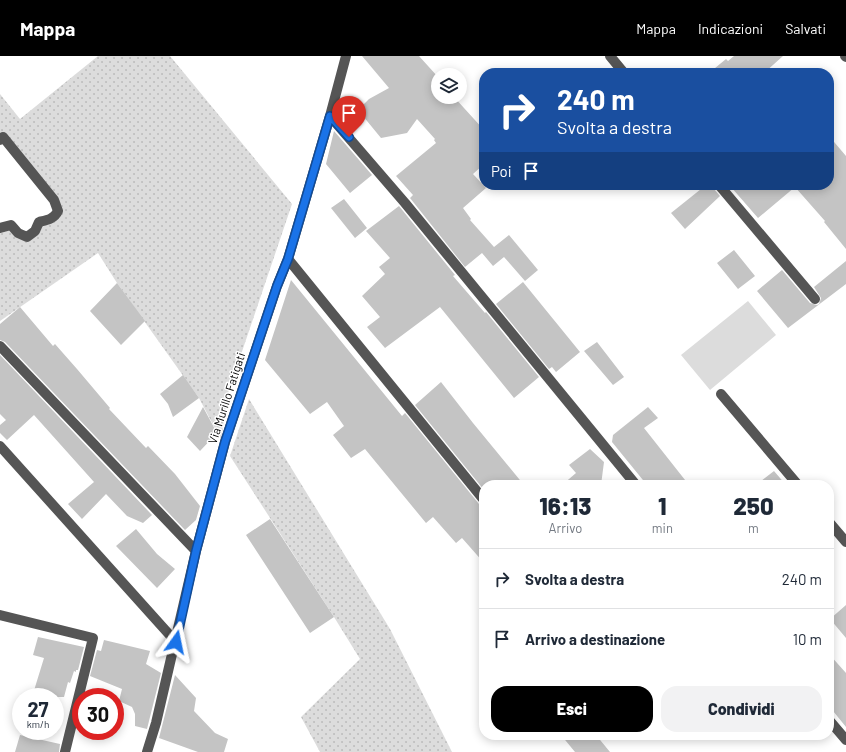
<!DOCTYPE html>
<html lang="it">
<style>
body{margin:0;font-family:Barlow,sans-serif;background:#f2f2f3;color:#1f2937;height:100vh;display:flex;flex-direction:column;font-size:15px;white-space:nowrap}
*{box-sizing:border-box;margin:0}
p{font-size:13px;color:#747a83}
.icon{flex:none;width:22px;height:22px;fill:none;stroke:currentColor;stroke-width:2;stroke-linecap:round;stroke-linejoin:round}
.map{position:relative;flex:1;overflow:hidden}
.panel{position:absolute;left:479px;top:424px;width:355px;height:260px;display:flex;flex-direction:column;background:#fff;border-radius:16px;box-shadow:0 2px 10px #0003}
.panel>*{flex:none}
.banner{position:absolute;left:479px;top:12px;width:355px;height:122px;border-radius:16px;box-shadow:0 2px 10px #0003;background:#1a4fa0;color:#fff;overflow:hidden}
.fabs{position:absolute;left:431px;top:12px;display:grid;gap:8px}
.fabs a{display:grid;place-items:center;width:36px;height:36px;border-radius:50%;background:#fff;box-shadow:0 2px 10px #0003;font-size:20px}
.speed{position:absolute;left:12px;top:632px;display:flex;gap:8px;font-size:20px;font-weight:700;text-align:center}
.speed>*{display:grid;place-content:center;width:52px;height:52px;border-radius:50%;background:#fff;box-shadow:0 2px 10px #0003;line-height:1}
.speed small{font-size:10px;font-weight:400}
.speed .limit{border:6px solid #d22;background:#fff;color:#111}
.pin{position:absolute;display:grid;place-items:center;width:34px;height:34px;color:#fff;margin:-41px -17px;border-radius:50% 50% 50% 0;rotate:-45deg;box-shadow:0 0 4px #0007}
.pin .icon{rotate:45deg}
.me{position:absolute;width:44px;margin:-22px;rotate:12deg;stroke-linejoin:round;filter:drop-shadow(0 0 3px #0008)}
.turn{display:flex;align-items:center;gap:14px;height:84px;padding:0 12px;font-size:18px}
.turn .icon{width:52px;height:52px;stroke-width:2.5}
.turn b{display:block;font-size:28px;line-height:34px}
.then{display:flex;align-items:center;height:38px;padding:0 12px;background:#0003;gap:8px;font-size:15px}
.eta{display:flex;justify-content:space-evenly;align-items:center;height:68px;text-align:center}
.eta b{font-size:24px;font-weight:800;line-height:28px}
.primary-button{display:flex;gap:8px;margin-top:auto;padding:8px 12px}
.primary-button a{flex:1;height:46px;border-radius:16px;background:#000;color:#fff;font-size:16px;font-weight:800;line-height:46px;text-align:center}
.primary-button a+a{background:#f2f2f3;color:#1f2937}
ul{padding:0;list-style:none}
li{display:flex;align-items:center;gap:12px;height:60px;padding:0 12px;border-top:1px solid #e0e1e3}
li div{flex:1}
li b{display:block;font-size:15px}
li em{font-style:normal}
header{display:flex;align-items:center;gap:24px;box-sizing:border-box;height:56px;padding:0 20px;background:#000;color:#fff}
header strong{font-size:19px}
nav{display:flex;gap:22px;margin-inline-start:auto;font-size:14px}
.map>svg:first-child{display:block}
</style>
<header>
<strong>Mappa</strong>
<nav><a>Mappa</a><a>Indicazioni</a><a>Salvati</a></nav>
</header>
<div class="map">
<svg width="846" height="696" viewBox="0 0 846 696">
<defs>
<pattern id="grass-dots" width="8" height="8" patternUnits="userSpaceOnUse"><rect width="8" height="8" fill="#dcdcdc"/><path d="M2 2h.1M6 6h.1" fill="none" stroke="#bbb" stroke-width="1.8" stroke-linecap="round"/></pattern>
</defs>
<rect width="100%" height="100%" fill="#fff"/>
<path fill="url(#grass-dots)" d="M98,0H170L292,148L228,337L221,384L199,342L117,227L98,197L0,265V172L1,171L27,181L58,155L0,78V38L20,63Z
M249,343L390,573L452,696H320L301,661L360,603L334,561L230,400Z"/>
<path fill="#dcdcdc" d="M748,245L776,279L710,334L681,299Z"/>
<path fill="#c4c4c4" d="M362,0H419L438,21V41H454L484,74V108L473,118L486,132L463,152L471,163L470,164L494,191L509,179L538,214L525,225L504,201L493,210L482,197L465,211L410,142L413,139L396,120L436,87L434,84L435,83L417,63L407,77L381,82L358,54L369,43L389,32Z
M734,0H783L764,17H709L726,3L728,5Z
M334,75L372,119L350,137L326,108Z
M829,80L846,100V193L824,166L825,165L795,131L758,162L731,131L730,132L728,129H829Z
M706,129H713L714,133L720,140L685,173L671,157Z
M344,143L367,172L355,182L331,152Z
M399,150L455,219L453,220L485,257L486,256L539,321L514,342L440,251L385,292L367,271L380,261L362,240L385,218L379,211L390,202L366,175Z
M734,194L755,220L738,233L717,207Z
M846,205V228L788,272L757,235L782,214L810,247L817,249L819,248L821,242L814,231Z
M291,224L402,360L405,357L479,448L484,450V507L462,482L456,487L433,461L426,467L365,393L351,402L333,379L344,370L327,346L310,358L265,304Z
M523,226L580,296L556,316L552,311L549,313L496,248Z
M117,227L145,265L121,289L90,255Z
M20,251L53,290L55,288L77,313L110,352L109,353L146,392L148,390L175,418L200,450L196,464L185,474L5,286L0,284V268Z
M597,286L624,321L613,329L584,295Z
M0,299L152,459L143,467L127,460L106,438L82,463L68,448L94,426L34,359L7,384L0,377V369L6,364L0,358Z
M183,319L199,342L173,361L168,348L160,338Z
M441,326L473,367L524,429H484V434L415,349Z
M203,351L217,377L200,395L187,381Z
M648,351L658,362L644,372L689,429H647L612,386L613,379Z
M590,393L604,406L601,429H562L576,417L569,409Z
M774,415L786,429H756Z
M270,463L334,561L310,577L246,479Z
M136,473L157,498L175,513L157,532L116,490Z
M846,549V582L830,563Z
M38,581L84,591L78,614H76V616L74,615L70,627L68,626L64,641H32L44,602L33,599Z
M104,584L150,595L146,608L161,617L147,673L135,670V658L132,651L119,645L122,633L90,620L97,594L101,595Z
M829,598L846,617V671L829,650Z
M175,619L196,642L194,655L215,677L228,683L224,696H198L159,682Z
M20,679L60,688L59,696H15Z
M561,679H596L610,696H575Z"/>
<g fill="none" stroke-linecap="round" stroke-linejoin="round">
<path stroke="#555" stroke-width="10" d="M610,0L624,17
M845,0L846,1
M330,60L405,147L636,429
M0,84L3,81L54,144L58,155C54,163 47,164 39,166L35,175L27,181L18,177L11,169L0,172
M719,129L815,243
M288,203L484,444
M0,290L196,495
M721,338L798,429
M0,390L176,586
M829,466L846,486
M0,559L93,582L65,696
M829,664L846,684
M147,696L156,667L196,495L225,386L277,230L288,203L330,60L346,0"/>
</g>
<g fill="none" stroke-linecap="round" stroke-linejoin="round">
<defs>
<path id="route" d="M176,586L196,495L225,386L277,230L288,203L330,60L349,81"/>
</defs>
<use href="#route" stroke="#114b97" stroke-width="10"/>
<use href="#route" stroke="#1a73e8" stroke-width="7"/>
</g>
<g text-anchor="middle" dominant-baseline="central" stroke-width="3" stroke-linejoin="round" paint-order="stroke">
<g font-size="12" fill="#000" stroke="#fff">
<text transform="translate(226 342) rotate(-72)">Via Murillo Fatigati</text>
</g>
</g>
</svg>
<div class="fabs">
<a><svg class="icon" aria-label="layers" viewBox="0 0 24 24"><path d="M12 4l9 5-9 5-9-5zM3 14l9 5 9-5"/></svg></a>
</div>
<div class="speed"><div>27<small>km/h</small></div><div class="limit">30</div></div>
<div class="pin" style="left:349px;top:81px;background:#d93025"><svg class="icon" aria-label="arrive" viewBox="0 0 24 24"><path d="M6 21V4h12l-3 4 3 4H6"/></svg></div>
<svg class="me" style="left:176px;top:586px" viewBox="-20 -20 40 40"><path d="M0-17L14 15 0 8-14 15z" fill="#1a73e8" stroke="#fff" stroke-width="4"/></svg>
<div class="banner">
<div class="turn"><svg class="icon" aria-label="right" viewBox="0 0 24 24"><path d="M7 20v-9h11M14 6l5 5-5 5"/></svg><div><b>240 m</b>Svolta a destra</div></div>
<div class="then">Poi<svg class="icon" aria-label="arrive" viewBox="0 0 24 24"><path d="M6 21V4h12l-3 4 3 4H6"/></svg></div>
</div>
<section class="panel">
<div class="eta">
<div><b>16:13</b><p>Arrivo</p></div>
<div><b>1</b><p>min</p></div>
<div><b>250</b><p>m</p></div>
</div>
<ul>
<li><svg class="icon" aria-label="right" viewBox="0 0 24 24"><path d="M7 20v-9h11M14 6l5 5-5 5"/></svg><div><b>Svolta a destra</b></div><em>240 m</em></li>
<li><svg class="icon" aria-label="arrive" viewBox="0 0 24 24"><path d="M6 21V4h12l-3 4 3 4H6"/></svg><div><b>Arrivo a destinazione</b></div><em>10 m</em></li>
</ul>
<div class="primary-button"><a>Esci</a><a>Condividi</a></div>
</section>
</div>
